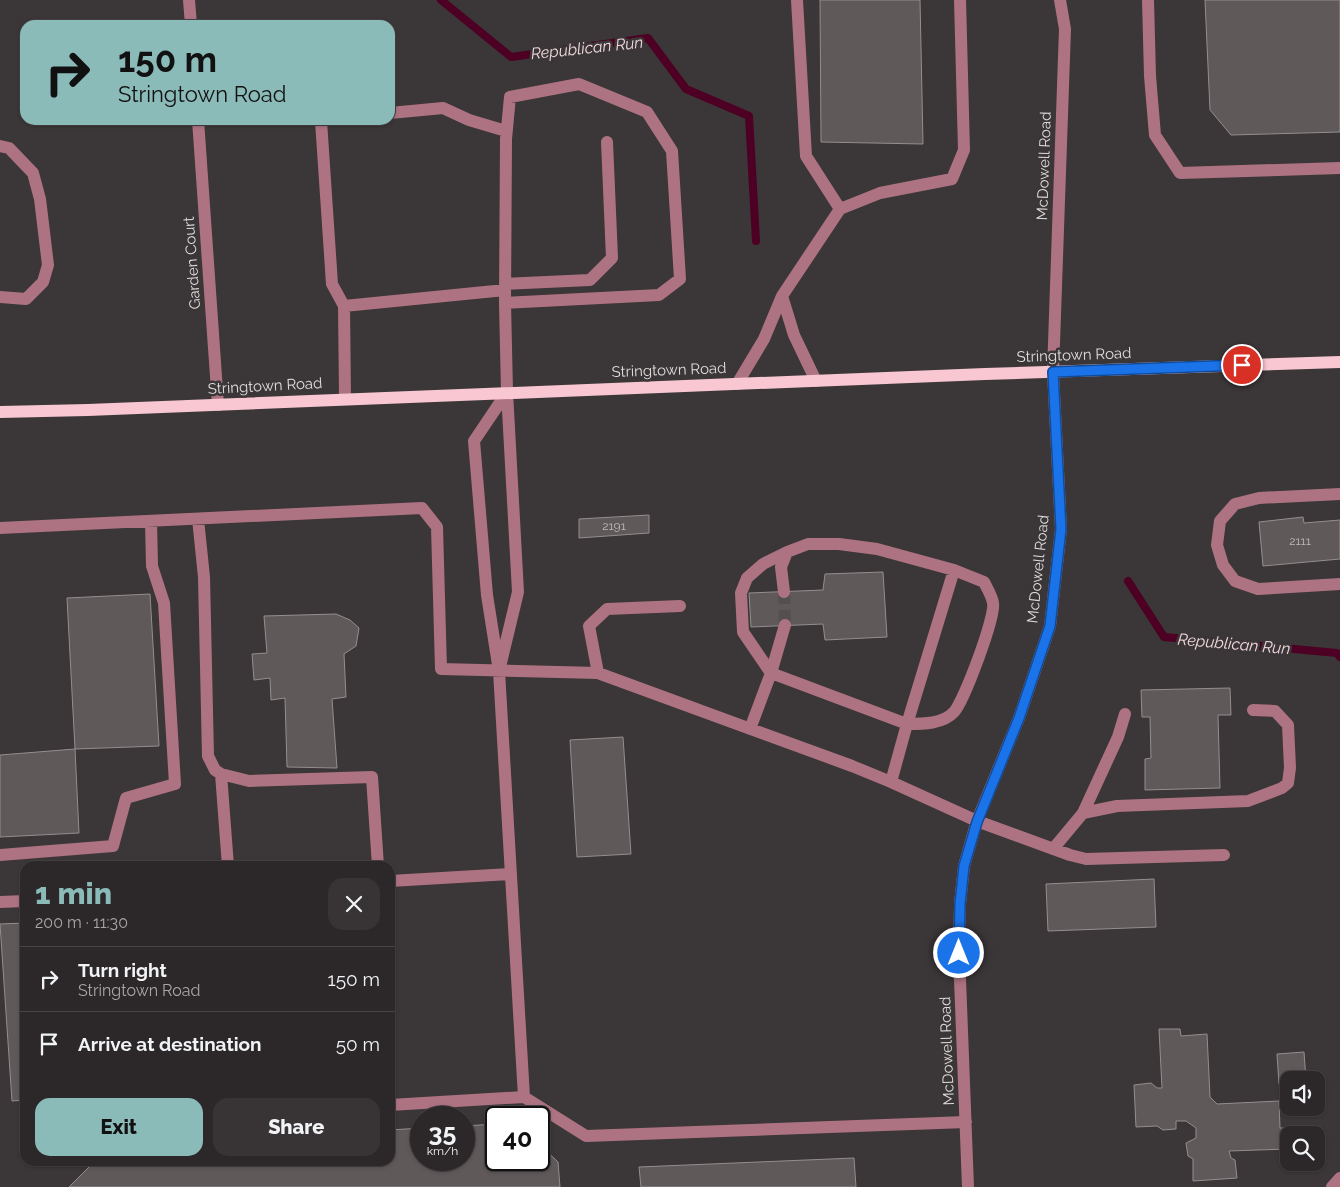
<!DOCTYPE html>
<meta charset="utf-8">
<style>
body{margin:0;font-family:Raleway,sans-serif;background:#383435;color:#f1f3f6;height:100vh;display:flex;flex-direction:column;font-size:19px;white-space:nowrap}
*{box-sizing:border-box;margin:0}
p{font-size:16px;color:#a6a6a8}
.icon{flex:none;width:28px;height:28px;fill:none;stroke:currentColor;stroke-width:2;stroke-linecap:round;stroke-linejoin:round}
.map{position:relative;flex:1;overflow:hidden}
.drawer{position:absolute;left:20px;top:861px;width:375px;height:305px;display:flex;flex-direction:column;background:#2c2829;border-radius:15px;box-shadow:0 1px 4px #0004,0 0 0 1px #484446}
.drawer>*{flex:none}
.top-card{position:absolute;left:20px;top:20px;width:375px;height:105px;border-radius:15px;box-shadow:0 1px 4px #0004,0 0 0 1px #484446;background:#8bbbb9;color:#111;overflow:hidden}
.tools{position:absolute;left:1280px;top:1071px;display:grid;gap:10px}
.tools a{display:grid;place-items:center;width:45px;height:45px;border-radius:10px;background:#2c2829;box-shadow:0 1px 4px #0004,0 0 0 1px #484446;font-size:25px}
.speed{position:absolute;left:410px;top:1106px;display:flex;gap:10px;font-size:25px;font-weight:700;text-align:center}
.speed>*{display:grid;place-content:center;width:65px;height:65px;border-radius:50%;background:#2c2829;box-shadow:0 1px 4px #0004,0 0 0 1px #484446;line-height:1}
.speed small{font-size:12px;font-weight:400}
.speed .limit{border:2px solid #111;border-radius:8px;background:#fff;color:#111}
.pin{position:absolute;display:grid;place-items:center;width:42px;height:42px;color:#fff;margin:-21px;border:2px solid #fff;border-radius:50%;box-shadow:0 1px 5px #0007}
.me{position:absolute;width:55px;margin:-28px;rotate:0deg;stroke-linejoin:round;filter:drop-shadow(0 0 4px #0008)}
.turn{display:flex;align-items:center;gap:18px;height:105px;padding:0 15px;font-size:22px}
.turn .icon{width:65px;height:65px;stroke-width:2.5}
.turn b{display:block;font-size:35px;line-height:42px}
.round{display:grid;place-items:center;flex:none;width:52px;height:52px;border-radius:15px;background:#383435}
.overview{display:flex;align-items:center;justify-content:space-between;height:85px;padding:0 15px}
h1{font-size:30px;font-weight:800;line-height:38px;color:#8bbbb9}
.action{display:flex;gap:10px;margin-top:auto;padding:10px 15px}
.action a{flex:1;height:58px;border-radius:15px;background:#8bbbb9;color:#111;font-size:20px;font-weight:800;line-height:58px;text-align:center}
.action a+a{background:#383435;color:#f1f3f6}
ul{padding:0;list-style:none}
li{display:flex;align-items:center;gap:15px;height:65px;padding:0 15px;border-top:1px solid #484446}
li div{flex:1}
li b{display:block;font-size:19px}
li em{font-style:normal}
.map>svg:first-child{display:block}
</style>
<div class="map">
<svg width="1340" height="1187" viewBox="0 0 1340 1187">
<rect width="100%" height="100%" fill="#3b3637"/>
<g fill="none" stroke-linecap="round" stroke-linejoin="round">
<path stroke="#4d0023" stroke-width="8" d="M441,0L511,57L648,38L686,89L749,116L756,241
M1128,581L1164,637L1337,653L1340,657"/>
</g>
<path fill="#5f595a" stroke="#958e90" d="M820,0H920L923,144L821,142Z
M1205,0H1340V132L1231,135L1210,110Z
M649,515V533L579,538V519Z
M1303,517L1304,523L1340,520V559L1263,566L1259,522Z
M883,572L887,637L825,640L823,624L751,627L749,593L823,590L825,574Z
M150,594L159,746L75,749L67,598Z
M336,614L350,620L359,628L356,646L344,654L346,697L332,699L337,768L287,767L285,698L271,700L270,678L254,680L252,654L267,653L264,616Z
M1230,688L1231,715H1218L1220,788L1145,790V759L1151,758L1150,717H1142L1141,690Z
M623,737L631,854L577,857L570,740Z
M75,749L79,833L0,837V755Z
M1154,879L1156,927L1048,931L1046,884Z
M25,923V1100L12,1101L0,924Z
M1159,1029H1180L1181,1036L1207,1034L1210,1097L1217,1104L1279,1101L1280,1128H1286L1288,1149L1229,1151L1231,1158L1235,1160L1237,1178L1193,1181V1159L1188,1156L1186,1143L1196,1138V1128L1186,1121H1176V1129L1163,1130L1157,1126L1136,1127L1134,1085L1151,1083L1157,1088H1162Z
M1304,1052L1306,1080H1289V1083L1279,1084L1277,1054Z
M496,1124V1160H539V1144L558,1162L560,1187H69L95,1161H390V1130L421,1128V1160H464V1126Z
M854,1158L856,1187H641L639,1167Z"/>
<g fill="none" stroke-linecap="round" stroke-linejoin="round">
<path stroke="#544f50" stroke-width="12" stroke-dasharray="12 6" stroke-linecap="butt" d="M784,592L785,625"/>
<path stroke="#ae7383" stroke-width="12" d="M189,0L191,25
M797,0L806,156L840,209
M1148,0L1150,76L1155,135L1180,173L1340,168
M390,113L443,108L469,120L506,131
M198,120L218,405
M328,120L321,121L332,284L344,306L345,398
M0,146L9,148L33,173L40,199L48,265L43,282L26,299L0,297
M505,284L590,280L612,258L607,142
M782,296L794,335L816,381
M505,303L659,295L680,279L672,151L647,112L579,84L510,97L506,139L505,303L507,392L518,592L499,671L487,595L474,441L507,392
M344,306L505,290
M737,384L764,339L782,296L840,209L880,193L952,179L964,150L960,0
M1340,494L1259,498L1235,504L1220,521L1217,545L1223,565L1235,581L1258,589L1340,584
M198,519L204,577L208,756L215,770L221,774L249,781L372,777L378,866
M0,528L422,508L437,527L441,669L598,673L852,766L891,782L977,821L1070,855L1086,859L1224,855
M787,552L763,564L747,578L741,593L743,632L771,673L907,724L954,570
M784,592L781,567L787,552L808,544H839L877,549L954,570L984,582C987,588 992,596 993,603C996,616 964,701 954,712C943,724 923,724 907,724L891,782
M499,671L524,1097L586,1136L966,1122
M598,673L589,626L607,609L680,606
M750,729L771,673L785,625
M221,774L228,866
M1083,813L1118,737L1125,714
M1053,849L1083,813L1117,806L1248,801L1282,788L1288,783L1290,768L1288,725L1275,711L1253,710
M0,855L113,846L126,798L175,784L164,603L152,566L151,521
M390,881L511,874
M0,902L25,901
M390,1105L524,1097
M968,1187L959,953L960,904L964,866L977,821L1019,718L1050,626L1061,529L1053,372L1065,29L1060,0
M1332,1187L1340,1178"/>
<path stroke="#f8c7d2" stroke-width="12" d="M0,412L88,410L985,374L1340,362"/>
</g>
<g fill="none" stroke-linecap="round" stroke-linejoin="round">
<defs>
<path id="route" d="M959,953L960,904L964,866L977,822L1019,718L1050,626L1061,529L1053,372L1242,365"/>
</defs>
<use href="#route" stroke="#114b97" stroke-width="12"/>
<use href="#route" stroke="#1a73e8" stroke-width="9"/>
</g>
<g text-anchor="middle" dominant-baseline="central" stroke-width="5" stroke-linejoin="round" paint-order="stroke">
<g font-size="12" fill="#bfbbbc">
<text x="614" y="526">2191</text>
<text x="1300" y="541">2111</text>
</g>
<g font-size="15" fill="#dfdcdc" stroke="#3b3637">
<text transform="translate(1044 166) rotate(-88)">McDowell Road</text>
<text transform="translate(192 263) rotate(-94)">Garden Court</text>
<text transform="translate(1074 355) rotate(-2)">Stringtown Road</text>
<text transform="translate(669 370) rotate(-2)">Stringtown Road</text>
<text transform="translate(265 386) rotate(-3)">Stringtown Road</text>
<text transform="translate(1038 569) rotate(-84)">McDowell Road</text>
<text transform="translate(947 1051) rotate(-92)">McDowell Road</text>
</g>
<g font-size="16" font-style="italic" fill="#f2d9df" stroke="#3b3637">
<text transform="translate(587 48) rotate(-6)">Republican Run</text>
<text transform="translate(1234 644) rotate(5)">Republican Run</text>
</g>
</g>
</svg>
<div class="tools">
<a><svg class="icon" aria-label="sound" viewBox="0 0 24 24"><path d="M4 9h4l5-4v14l-5-4H4zM17 9q2 3 0 6"/></svg></a>
<a><svg class="icon" aria-label="search" viewBox="0 0 24 24"><circle cx="10" cy="10" r="6"/><path d="M15 15l6 6"/></svg></a>
</div>
<div class="speed"><div>35<small>km/h</small></div><div class="limit">40</div></div>
<div class="pin" style="left:1242px;top:365px;background:#d93025"><svg class="icon" aria-label="arrive" viewBox="0 0 24 24"><path d="M6 21V4h12l-3 4 3 4H6"/></svg></div>
<svg class="me" style="left:959px;top:953px" viewBox="-20 -20 40 40"><circle r="17" fill="#1a73e8" stroke="#fff" stroke-width="3"/><path d="M0-11L8 9 0 5-8 9z" fill="#fff"/></svg>
<div class="top-card">
<div class="turn"><svg class="icon" aria-label="right" viewBox="0 0 24 24"><path d="M7 20v-9h11M14 6l5 5-5 5"/></svg><div><b>150 m</b>Stringtown Road</div></div>
</div>
<section class="drawer">
<div class="overview"><div><h1>1 min</h1><p>200 m · 11:30</p></div><a class="round"><svg class="icon" aria-label="close" viewBox="0 0 24 24"><path d="M6 6l12 12M18 6L6 18"/></svg></a></div>
<ul>
<li><svg class="icon" aria-label="right" viewBox="0 0 24 24"><path d="M7 20v-9h11M14 6l5 5-5 5"/></svg><div><b>Turn right</b><p>Stringtown Road</p></div><em>150 m</em></li>
<li><svg class="icon" aria-label="arrive" viewBox="0 0 24 24"><path d="M6 21V4h12l-3 4 3 4H6"/></svg><div><b>Arrive at destination</b></div><em>50 m</em></li>
</ul>
<div class="action"><a>Exit</a><a>Share</a></div>
</section>
</div>
